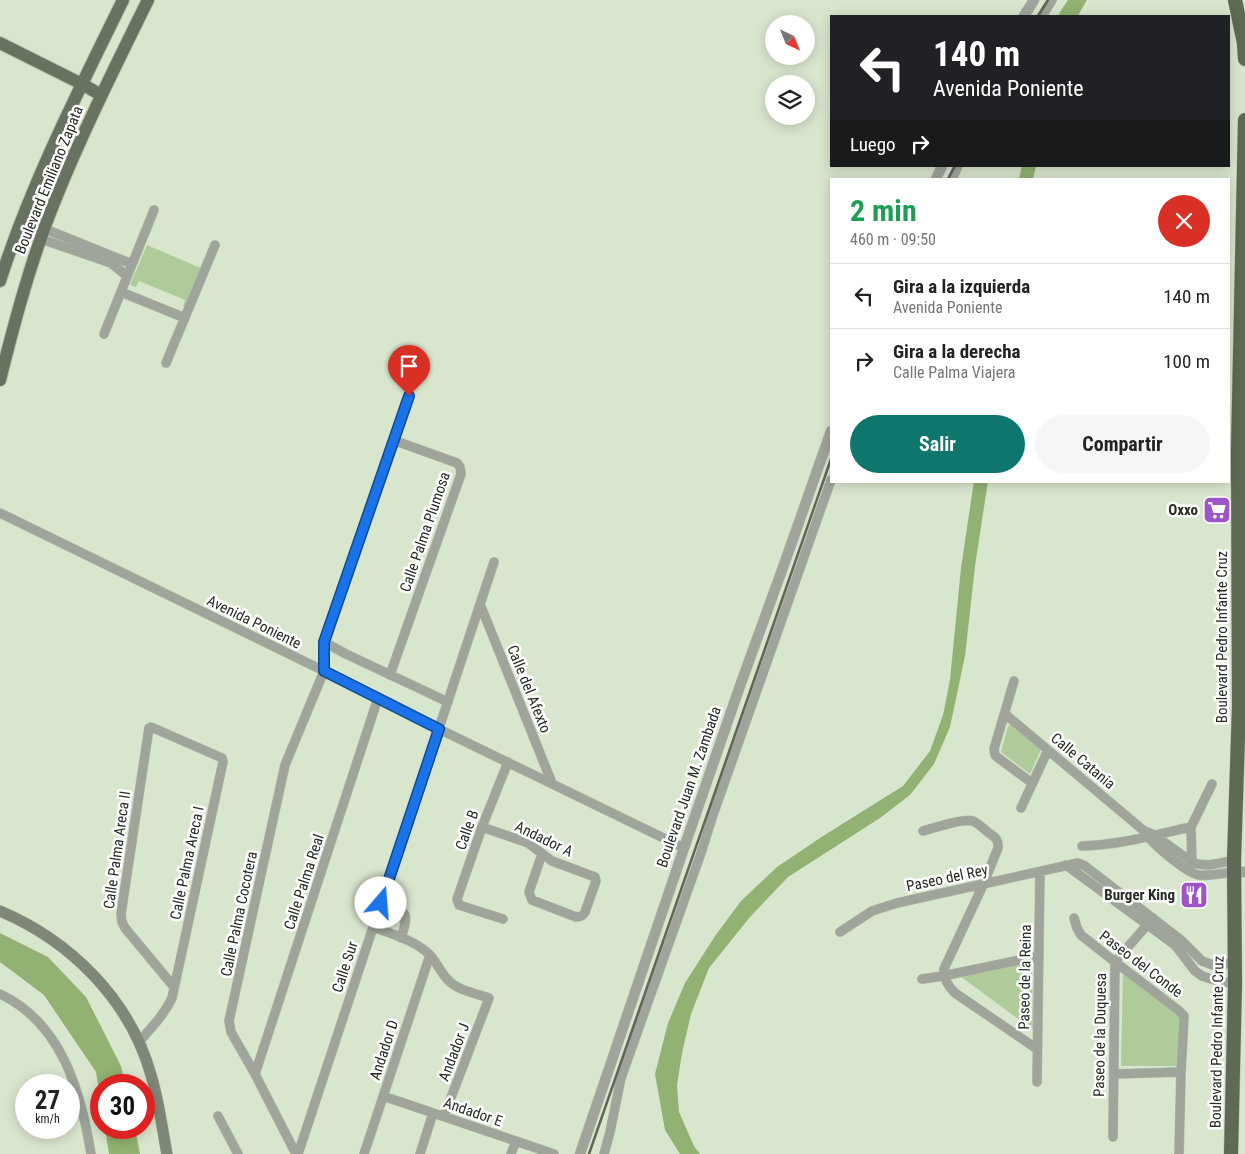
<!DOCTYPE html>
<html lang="es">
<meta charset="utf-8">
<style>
body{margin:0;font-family:"Roboto Condensed",sans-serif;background:#f6f6f6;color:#222;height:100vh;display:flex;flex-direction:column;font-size:19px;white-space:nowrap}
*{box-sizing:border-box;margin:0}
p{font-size:16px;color:#767676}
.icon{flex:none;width:28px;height:28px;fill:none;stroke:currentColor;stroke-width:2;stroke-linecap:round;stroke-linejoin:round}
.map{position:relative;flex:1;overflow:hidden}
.details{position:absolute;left:830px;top:178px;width:400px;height:305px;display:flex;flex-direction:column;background:#fff;border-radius:0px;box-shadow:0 2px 12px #0003}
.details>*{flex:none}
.hud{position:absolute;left:830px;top:15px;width:400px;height:152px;border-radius:0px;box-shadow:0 2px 12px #0003;background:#202124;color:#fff;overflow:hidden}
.needle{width:32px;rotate:137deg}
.controls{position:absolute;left:765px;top:15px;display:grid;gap:10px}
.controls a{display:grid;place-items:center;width:50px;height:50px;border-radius:50%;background:#fff;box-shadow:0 2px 12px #0003;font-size:25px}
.speed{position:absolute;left:15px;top:1074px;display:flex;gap:10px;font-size:25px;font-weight:700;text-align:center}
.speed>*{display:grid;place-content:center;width:65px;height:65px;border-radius:50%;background:#fff;box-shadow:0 2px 12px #0003;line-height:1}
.speed small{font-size:12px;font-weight:400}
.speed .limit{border:8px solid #d22;background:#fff;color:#111}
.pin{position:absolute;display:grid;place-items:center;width:42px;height:42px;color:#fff;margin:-51px -21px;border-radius:50% 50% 50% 0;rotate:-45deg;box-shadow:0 0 5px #0007}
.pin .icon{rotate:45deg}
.me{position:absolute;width:55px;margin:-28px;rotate:18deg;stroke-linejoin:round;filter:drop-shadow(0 0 4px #0008)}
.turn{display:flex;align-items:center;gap:18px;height:105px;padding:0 20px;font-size:22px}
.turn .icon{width:65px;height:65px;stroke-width:2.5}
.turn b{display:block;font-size:35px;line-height:42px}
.then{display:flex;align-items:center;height:48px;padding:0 20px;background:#0003;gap:10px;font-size:19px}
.round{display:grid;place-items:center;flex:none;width:52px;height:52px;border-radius:26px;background:#f6f6f6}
.summary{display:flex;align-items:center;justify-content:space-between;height:85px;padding:0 20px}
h1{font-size:30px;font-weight:700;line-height:38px;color:#1e9e55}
.primary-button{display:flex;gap:10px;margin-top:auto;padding:10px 20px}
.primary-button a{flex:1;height:58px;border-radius:30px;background:#0f766e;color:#fff;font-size:20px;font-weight:700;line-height:58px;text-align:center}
.primary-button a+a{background:#f6f6f6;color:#222}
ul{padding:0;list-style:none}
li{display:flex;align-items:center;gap:15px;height:65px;padding:0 20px;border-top:1px solid #e0e0e0}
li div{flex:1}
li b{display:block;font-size:19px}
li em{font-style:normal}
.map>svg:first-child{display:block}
</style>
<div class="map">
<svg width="1245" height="1154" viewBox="0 0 1245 1154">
<rect width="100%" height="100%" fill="#d9e6ce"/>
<path fill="#b0cb9a" d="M147,245L203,269L186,308L183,306L185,300L139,281L136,287L130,285Z
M1013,724L1043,745L1030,774L1001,752L1008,726Z
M1032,959L1033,1030L956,973Z
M1123,966L1179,1010L1177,1066H1121Z"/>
<path fill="#91b273" d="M1068,0H1087L1081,10L1078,16H1059L1060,12Z
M1022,166H1036L1033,179H1019Z
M974,481H988L975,566L965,656L950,727L934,764L910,795L880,818L788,877L750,917L709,968L691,1014L682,1053L677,1085L679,1112L694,1146L700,1154H680L665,1130L655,1074L668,1023L685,983L715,936L741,901L777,867L823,836L903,786L930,751L943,715L950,680L961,568Z
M0,933L48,957L86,997L121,1066L125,1085H101V1103L96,1072L44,995L0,962Z
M105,1128H135L140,1154H109Z"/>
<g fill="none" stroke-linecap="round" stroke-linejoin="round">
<defs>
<path id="minor" d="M1042,16L1052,0
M952,179L958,166
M45,229L132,264
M41,239L111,263L127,276
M121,292L185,318
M104,334L154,210
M166,363L215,245
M0,513L324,671L439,729L684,848
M480,604L552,783
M324,642L346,654L448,702
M390,675L461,474L460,467L457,463L393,440
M1014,681L994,749L995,755L997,757L1032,783
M1005,714L1143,830L1154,835L1192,862C1205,868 1220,863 1234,860
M1021,808L1048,750
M482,827L528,843L552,861L595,877L596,881L585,912C583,916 581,917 576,917L532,900L529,892L542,854
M923,831C933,828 964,818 973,821C979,824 984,829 989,833C995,837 999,840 998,848L984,883L944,969C943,979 948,986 955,993L1037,1049
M1146,834C1154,845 1186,873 1199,875C1210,876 1223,873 1235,872
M1082,846C1119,845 1154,835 1191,827
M1066,865L1175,945L1195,971L1202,976L1211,979L1235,984
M1192,865L1191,827L1212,784
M381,903C407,913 410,910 401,938
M1074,918L1077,928L1081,935L1115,962L1178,1010L1184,1016L1181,1072L1179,1154
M503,919L459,905L457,899L482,827L508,762
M373,927C392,934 414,940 429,954C436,961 440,971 447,979C458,991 475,993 489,998L444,1116
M840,932L872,911L897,903L1078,863L1085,866L1181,940L1202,961L1213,965L1235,963
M922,979L943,976L1039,956
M0,994C62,1023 81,1092 91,1154
M139,1042C151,1028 164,1015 172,998L223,762L222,758L151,727L149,728L121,914L122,922L125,928L174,987
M255,1074L378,698
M1114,1074L1181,1072
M1037,1082L1040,872
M383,1096L554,1154
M218,1116L238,1154
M1113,1137L1115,962L1153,918
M296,1154L255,1074L231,1032L229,1021L285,765L324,671V642L409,396
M298,1154L494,562
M364,1154L430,955
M420,1154L433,1113
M511,1154L516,1141
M604,1154L610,1132L621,1078L701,853L713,815L831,480"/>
<path id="tertiary" d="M1024,16L1034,0
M936,179L942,166
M1235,872H1245
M580,1154L684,848L741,683L786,559L831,431"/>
<path id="secondary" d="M0,911C71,941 130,1000 151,1075C159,1101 162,1128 167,1154"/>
<path id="primary" d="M0,43L82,84L101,95
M0,281C31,184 78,92 123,0
M0,380C15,320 31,260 54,203C82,133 115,67 148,0"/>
<path id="trunk" d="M1235,0L1244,43L1245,59
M1231,1154L1235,984L1234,860L1239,706L1238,451L1245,120"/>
</defs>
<use href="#minor" stroke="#b5c1ac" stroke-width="10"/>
<use href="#tertiary" stroke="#b5c1ac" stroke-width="11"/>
<use href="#secondary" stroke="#b5c1ac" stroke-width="12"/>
<use href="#primary" stroke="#b5c1ac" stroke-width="14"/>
<use href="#trunk" stroke="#b5c1ac" stroke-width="15"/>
<use href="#minor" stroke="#9fa59a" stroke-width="9"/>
<use href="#tertiary" stroke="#9fa59a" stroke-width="10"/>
<use href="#secondary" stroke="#7f8778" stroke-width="11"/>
<use href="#primary" stroke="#687260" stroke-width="12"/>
<use href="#trunk" stroke="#5e6956" stroke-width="14"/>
<path stroke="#5f6658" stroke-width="2.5" d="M1038,16L1048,0
M948,179L955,166
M589,1154L831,459"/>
</g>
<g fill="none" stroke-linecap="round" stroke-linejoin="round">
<defs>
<path id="route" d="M381,903L439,729L324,671V642L409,396"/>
</defs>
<use href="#route" stroke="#114b97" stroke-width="12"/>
<use href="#route" stroke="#1a73e8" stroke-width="9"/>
</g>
<defs>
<symbol id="supermarket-square" viewBox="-11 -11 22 22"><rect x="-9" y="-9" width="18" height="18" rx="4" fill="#9e55c8" stroke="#fff"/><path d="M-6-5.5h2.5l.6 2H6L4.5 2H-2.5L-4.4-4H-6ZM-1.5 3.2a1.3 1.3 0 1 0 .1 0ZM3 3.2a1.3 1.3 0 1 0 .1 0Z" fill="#fff"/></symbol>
<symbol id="restaurant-square" viewBox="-11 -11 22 22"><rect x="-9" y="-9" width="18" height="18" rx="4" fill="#9e55c8" stroke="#fff"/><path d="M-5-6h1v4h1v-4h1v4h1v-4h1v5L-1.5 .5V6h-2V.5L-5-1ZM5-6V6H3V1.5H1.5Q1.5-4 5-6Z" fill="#fff"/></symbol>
</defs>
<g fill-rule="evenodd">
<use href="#supermarket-square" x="1201" y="494" width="32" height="32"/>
<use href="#restaurant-square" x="1178" y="879" width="32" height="32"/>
</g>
<g text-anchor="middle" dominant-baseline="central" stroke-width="5" stroke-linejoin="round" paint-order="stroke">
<g font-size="15" fill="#272c23" stroke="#fff">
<text transform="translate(49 180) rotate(-68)">Boulevard Emiliano Zapata</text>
<text transform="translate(425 532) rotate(-71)">Calle Palma Plumosa</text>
<text transform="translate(254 622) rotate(26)">Avenida Poniente</text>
<text transform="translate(1222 637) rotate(-90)">Boulevard Pedro Infante Cruz</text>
<text transform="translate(529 689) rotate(68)">Calle del Afexto</text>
<text transform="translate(1083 761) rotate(40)">Calle Catania</text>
<text transform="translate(689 787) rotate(-71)">Boulevard Juan M. Zambada</text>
<text transform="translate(467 830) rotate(-70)">Calle B</text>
<text transform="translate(544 839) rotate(26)">Andador A</text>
<text transform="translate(117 850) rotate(-82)">Calle Palma Areca II</text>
<text transform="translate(187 863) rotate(-78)">Calle Palma Areca I</text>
<text transform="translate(947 878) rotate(-12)">Paseo del Rey</text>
<text transform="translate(304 882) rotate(-72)">Calle Palma Real</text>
<text transform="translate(239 914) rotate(-78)">Calle Palma Cocotera</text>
<text transform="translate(1141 964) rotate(37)">Paseo del Conde</text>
<text transform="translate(345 967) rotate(-72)">Calle Sur</text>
<text transform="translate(1025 977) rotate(-89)">Paseo de la Reina</text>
<text transform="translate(1100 1035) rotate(-89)">Paseo de la Duquesa</text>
<text transform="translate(1217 1042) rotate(-89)">Boulevard Pedro Infante Cruz</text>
<text transform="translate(384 1050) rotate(-72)">Andador D</text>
<text transform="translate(454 1052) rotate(-69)">Andador J</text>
<text transform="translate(473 1112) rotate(19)">Andador E</text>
</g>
<g font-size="15" font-weight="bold" fill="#272c23" stroke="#fff" text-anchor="end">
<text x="1198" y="510">Oxxo</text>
<text x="1175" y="895">Burger King</text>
</g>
</g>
</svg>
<div class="controls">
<a><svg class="needle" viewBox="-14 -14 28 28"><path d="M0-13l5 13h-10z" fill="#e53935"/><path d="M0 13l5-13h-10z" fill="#767676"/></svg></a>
<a><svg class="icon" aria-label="layers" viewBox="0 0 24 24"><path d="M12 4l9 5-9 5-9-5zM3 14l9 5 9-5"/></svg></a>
</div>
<div class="speed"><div>27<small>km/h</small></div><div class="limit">30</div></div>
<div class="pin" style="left:409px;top:396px;background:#d93025"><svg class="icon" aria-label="arrive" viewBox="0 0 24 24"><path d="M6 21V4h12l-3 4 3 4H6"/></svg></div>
<svg class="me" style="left:381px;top:903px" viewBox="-20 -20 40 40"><circle r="19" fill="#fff"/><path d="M0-13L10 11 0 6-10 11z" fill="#1a73e8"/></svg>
<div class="hud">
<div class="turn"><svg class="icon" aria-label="left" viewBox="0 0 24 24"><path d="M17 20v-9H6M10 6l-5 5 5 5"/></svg><div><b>140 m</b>Avenida Poniente</div></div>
<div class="then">Luego<svg class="icon" aria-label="right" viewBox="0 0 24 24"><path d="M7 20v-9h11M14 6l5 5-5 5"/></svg></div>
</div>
<section class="details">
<div class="summary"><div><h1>2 min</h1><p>460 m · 09:50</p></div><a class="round" style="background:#d93025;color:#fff"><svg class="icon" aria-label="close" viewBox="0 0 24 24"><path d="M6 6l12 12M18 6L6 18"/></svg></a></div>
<ul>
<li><svg class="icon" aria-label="left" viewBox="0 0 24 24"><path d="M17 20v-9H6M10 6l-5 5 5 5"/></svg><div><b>Gira a la izquierda</b><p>Avenida Poniente</p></div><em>140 m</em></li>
<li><svg class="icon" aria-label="right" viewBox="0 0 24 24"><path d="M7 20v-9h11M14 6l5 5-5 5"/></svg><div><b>Gira a la derecha</b><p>Calle Palma Viajera</p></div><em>100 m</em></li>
</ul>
<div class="primary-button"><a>Salir</a><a>Compartir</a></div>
</section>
</div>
